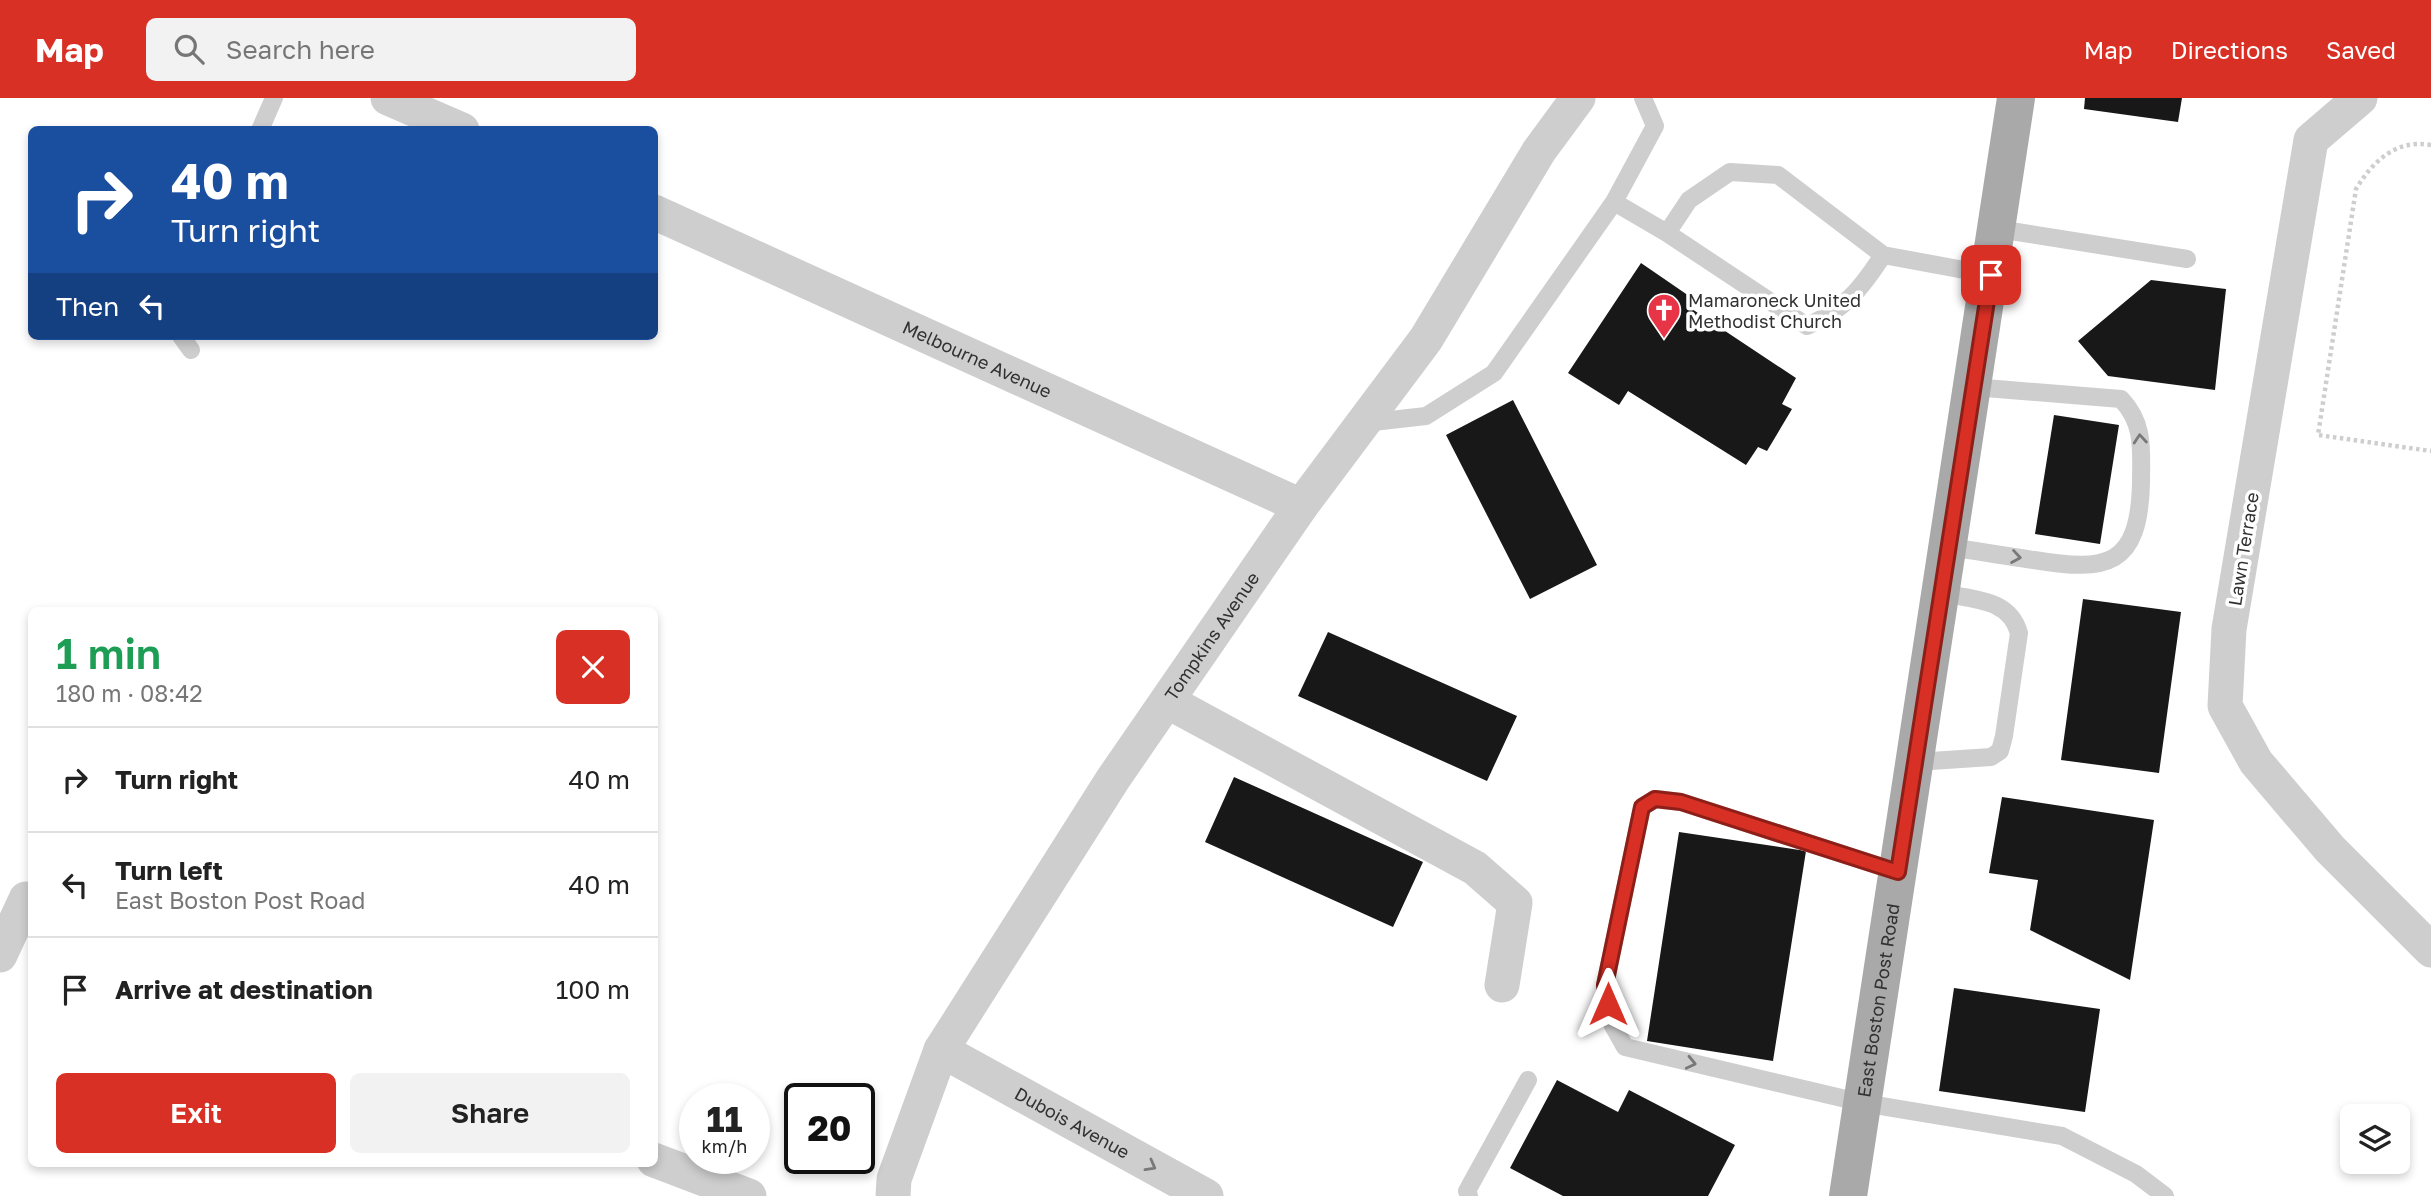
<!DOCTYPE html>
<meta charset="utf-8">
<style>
body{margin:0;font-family:"Golos Text",sans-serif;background:#f2f2f2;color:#222;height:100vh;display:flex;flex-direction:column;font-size:26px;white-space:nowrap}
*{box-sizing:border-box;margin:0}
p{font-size:23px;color:#767676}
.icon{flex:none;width:38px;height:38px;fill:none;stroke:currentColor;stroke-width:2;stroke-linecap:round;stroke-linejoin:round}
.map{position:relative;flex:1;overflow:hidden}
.side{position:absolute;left:28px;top:509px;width:630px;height:560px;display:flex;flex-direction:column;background:#fff;border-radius:10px;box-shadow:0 4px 10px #0003}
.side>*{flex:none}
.hud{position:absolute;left:28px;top:28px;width:630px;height:214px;border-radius:10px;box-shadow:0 4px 10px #0003;background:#1a4fa0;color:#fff;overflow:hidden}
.tools{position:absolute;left:2340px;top:1006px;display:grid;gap:14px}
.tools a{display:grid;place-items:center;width:70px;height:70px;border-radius:10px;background:#fff;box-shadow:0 4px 10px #0003;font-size:35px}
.speed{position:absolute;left:679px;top:985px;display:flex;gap:14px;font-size:35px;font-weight:700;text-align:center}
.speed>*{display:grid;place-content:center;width:91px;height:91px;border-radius:50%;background:#fff;box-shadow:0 4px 10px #0003;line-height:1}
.speed small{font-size:18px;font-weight:400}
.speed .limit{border:4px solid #111;border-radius:10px;background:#fff;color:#111}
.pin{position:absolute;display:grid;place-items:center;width:60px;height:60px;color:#fff;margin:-30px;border-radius:14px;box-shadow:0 4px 10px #0006}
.me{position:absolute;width:77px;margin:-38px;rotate:0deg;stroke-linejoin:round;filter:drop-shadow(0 0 5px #0008)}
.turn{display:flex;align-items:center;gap:24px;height:147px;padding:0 28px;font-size:32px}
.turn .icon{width:91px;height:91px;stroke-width:2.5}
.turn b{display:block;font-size:49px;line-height:60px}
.then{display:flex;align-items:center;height:66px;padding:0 28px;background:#0003;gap:14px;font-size:26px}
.round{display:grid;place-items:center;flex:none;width:74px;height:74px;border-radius:10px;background:#f2f2f2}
.summary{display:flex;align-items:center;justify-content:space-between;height:119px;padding:0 28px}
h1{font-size:42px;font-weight:600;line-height:52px;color:#1e9e55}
.action{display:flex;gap:14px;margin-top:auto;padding:14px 28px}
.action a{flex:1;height:80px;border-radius:10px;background:#d93025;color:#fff;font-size:28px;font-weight:600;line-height:80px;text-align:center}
.action a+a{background:#f2f2f2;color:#222}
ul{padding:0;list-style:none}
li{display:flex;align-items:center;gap:21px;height:105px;padding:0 28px;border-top:2px solid #e0e0e0}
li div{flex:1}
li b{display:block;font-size:26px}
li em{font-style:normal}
header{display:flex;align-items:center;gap:42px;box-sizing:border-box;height:98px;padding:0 35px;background:#d93025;color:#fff}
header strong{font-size:33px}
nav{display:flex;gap:38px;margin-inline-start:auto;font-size:24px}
.search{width:490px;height:63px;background:#f2f2f2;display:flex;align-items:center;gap:18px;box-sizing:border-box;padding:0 24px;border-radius:10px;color:#767676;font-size:26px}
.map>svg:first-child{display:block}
</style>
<header>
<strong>Map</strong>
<div class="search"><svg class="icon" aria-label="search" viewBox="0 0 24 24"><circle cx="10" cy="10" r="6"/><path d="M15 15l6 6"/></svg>Search here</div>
<nav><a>Map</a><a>Directions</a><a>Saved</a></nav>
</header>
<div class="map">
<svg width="2431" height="1098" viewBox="0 0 2431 1098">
<rect width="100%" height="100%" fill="#fff"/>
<path fill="#181818" d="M2085,0H2182L2178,24L2084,11Z
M1641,165L1692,200L1689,209L1796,280L1782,306L1792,311L1767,353L1758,349L1746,367L1628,293L1619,307L1568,275Z
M2151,182L2226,191L2215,292L2108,278L2078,243Z
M1513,302L1597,467L1530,501L1446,337Z
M2054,317L2119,327L2100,446L2035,436Z
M2083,501L2181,514L2159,675L2061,662Z
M1328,534L1517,618L1487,683L1298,598Z
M1234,679L1423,764L1393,829L1205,744Z
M2002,699L2154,722L2130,882L2030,832L2038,782L1989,775Z
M1679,734L1806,753L1773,963L1647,943Z
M1954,890L2100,911L2085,1014L1939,993Z
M1557,982L1618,1014L1629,992L1735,1047L1708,1098H1563L1510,1070Z"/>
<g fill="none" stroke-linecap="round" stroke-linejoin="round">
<path stroke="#cecece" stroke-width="4.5" stroke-dasharray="3.5 3.5" stroke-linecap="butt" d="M2431,47C2396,41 2373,63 2356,91L2318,337L2431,353"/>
<path stroke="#cecece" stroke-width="18" d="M260,32L274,0
M1614,104L1655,28L1643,0
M1998,131L2187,161
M1883,157C1861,191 1844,212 1807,228L1667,135L1689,102L1730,74L1778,77L1883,157L1991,177
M181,238L191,252
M1364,325L1426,318L1494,275L1614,104L1667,135
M1949,449C1977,453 2005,458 2034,462C2107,474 2139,469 2141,385C2141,353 2145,326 2121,301L1973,289
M1916,664L1991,659L2000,653L2004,638L2019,535C2009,500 1973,502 1942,495
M1898,774L1681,704L1655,701L1642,709L1605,887L1611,924L1625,949L1863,1005L2062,1038L2136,1076L2165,1098
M1469,1098L1467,1093L1528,982"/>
<g stroke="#cecece" stroke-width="35">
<path d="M388,0L462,32"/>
<path d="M2360,0L2311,42L2229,531L2225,608L2256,664L2330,751L2431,852"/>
<path id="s1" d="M654,114L1301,408"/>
<path d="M1167,603L1475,770L1515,805L1502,887"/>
<path d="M0,857L26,801"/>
<path id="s2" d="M941,952L1206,1098"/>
<path d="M654,1062L749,1098"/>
<path id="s3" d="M893,1098L894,1081L941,952L1113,681L1301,408L1426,241L1539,53L1578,0"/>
</g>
<path stroke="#a9a9a9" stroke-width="38" id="s4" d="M1848,1098L2016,0"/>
</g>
<defs><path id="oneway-chevron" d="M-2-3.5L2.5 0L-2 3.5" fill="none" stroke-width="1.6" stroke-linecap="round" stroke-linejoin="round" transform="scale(1.75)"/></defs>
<g stroke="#787878">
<use href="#oneway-chevron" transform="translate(2140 341) rotate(-95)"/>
<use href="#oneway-chevron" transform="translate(2016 459) rotate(9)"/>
<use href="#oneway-chevron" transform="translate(1691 965) rotate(13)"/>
<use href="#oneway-chevron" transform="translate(1151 1068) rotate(29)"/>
</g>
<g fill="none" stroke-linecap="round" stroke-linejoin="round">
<defs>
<path id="route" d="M1608,906L1605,887L1642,709L1655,701L1681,704L1898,774L1991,177"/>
</defs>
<use href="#route" stroke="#8d1f18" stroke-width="18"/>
<use href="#route" stroke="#d93025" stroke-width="12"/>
</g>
<defs>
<symbol id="church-pin" viewBox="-11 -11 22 30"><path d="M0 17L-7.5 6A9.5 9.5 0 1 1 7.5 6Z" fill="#e73447" stroke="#fff"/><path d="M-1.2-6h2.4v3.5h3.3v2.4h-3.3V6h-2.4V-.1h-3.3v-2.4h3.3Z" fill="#fff"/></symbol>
</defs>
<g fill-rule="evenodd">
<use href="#church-pin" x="1645" y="193" width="38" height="52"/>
</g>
<g text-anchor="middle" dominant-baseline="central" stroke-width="7" stroke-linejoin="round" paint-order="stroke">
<g font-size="18" fill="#313131" stroke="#fff" text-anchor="start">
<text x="1688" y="202">Mamaroneck United<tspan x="1688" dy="21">Methodist Church</tspan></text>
</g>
<g font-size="18" fill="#313131" stroke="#fff">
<text stroke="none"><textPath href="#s1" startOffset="355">Melbourne Avenue</textPath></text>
<text transform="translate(2243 451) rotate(-81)">Lawn Terrace</text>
<text stroke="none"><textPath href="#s3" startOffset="649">Tompkins Avenue</textPath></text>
<text stroke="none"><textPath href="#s4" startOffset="198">East Boston Post Road</textPath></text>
<text stroke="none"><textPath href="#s2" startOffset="150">Dubois Avenue</textPath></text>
</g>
</g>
</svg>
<div class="tools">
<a><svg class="icon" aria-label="layers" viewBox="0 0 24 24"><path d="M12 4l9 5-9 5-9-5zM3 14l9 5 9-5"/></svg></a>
</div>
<div class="speed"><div>11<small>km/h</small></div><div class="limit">20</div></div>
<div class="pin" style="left:1991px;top:177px;background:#d93025"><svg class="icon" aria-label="arrive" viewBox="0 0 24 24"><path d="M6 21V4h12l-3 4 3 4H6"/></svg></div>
<svg class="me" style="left:1608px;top:906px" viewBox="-20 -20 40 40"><path d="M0-17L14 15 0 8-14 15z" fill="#d93025" stroke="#fff" stroke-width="4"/></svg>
<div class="hud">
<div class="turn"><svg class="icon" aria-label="right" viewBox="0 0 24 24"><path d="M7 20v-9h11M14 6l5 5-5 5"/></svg><div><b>40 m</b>Turn right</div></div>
<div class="then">Then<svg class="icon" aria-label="left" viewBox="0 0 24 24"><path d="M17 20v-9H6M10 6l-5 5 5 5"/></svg></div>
</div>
<section class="side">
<div class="summary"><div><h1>1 min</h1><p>180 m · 08:42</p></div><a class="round" style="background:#d93025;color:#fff"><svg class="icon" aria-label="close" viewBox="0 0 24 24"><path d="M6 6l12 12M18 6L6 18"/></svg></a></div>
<ul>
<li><svg class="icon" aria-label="right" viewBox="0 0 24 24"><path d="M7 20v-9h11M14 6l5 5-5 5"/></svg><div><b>Turn right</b></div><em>40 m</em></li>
<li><svg class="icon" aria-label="left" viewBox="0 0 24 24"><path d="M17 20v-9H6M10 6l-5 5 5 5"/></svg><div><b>Turn left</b><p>East Boston Post Road</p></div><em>40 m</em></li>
<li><svg class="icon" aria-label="arrive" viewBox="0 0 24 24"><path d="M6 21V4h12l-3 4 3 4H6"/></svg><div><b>Arrive at destination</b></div><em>100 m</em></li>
</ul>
<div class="action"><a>Exit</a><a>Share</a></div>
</section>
</div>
